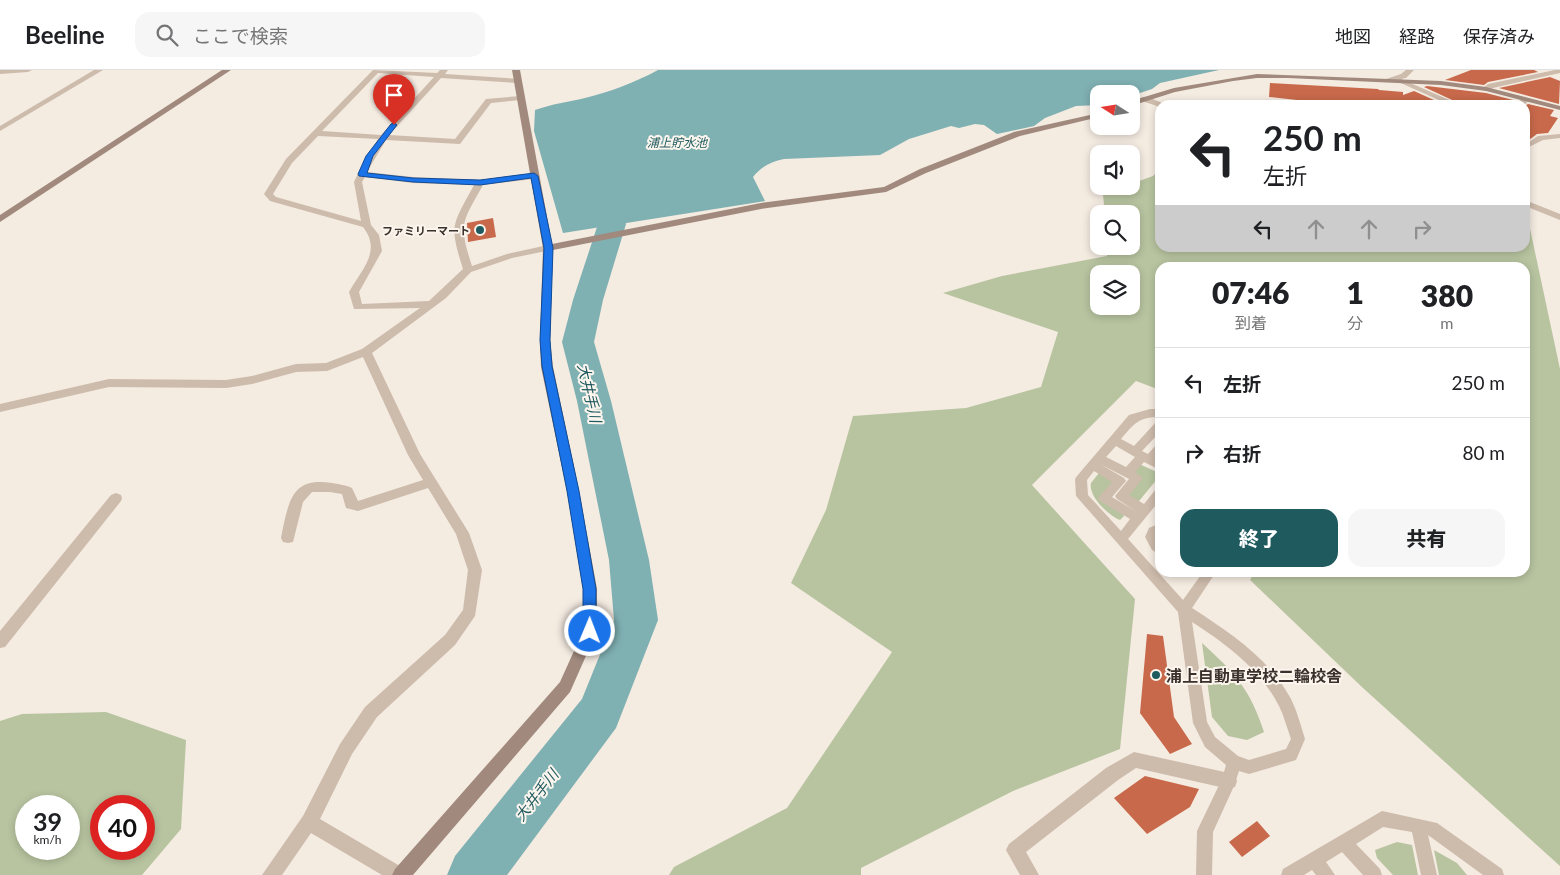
<!DOCTYPE html>
<html lang="ja">
<meta charset="utf-8">
<style>
body{margin:0;font-family:Lato,"Noto Sans JP",sans-serif;background:#f6f6f6;color:#202124;height:100vh;display:flex;flex-direction:column;font-size:19px;white-space:nowrap}
*{box-sizing:border-box;margin:0}
p{font-size:16px;color:#757577}
.icon{flex:none;width:28px;height:28px;fill:none;stroke:currentColor;stroke-width:2;stroke-linecap:round;stroke-linejoin:round}
.map{position:relative;flex:1;overflow:hidden}
.drawer{position:absolute;left:1155px;top:192px;width:375px;height:315px;display:flex;flex-direction:column;background:#fff;border-radius:15px;box-shadow:0 2px 8px #0003}
.drawer>*{flex:none}
.guide{position:absolute;left:1155px;top:30px;width:375px;height:152px;border-radius:15px;box-shadow:0 2px 8px #0003;background:#fff;color:#202124;overflow:hidden}
.needle{width:32px;rotate:282deg}
.tools{position:absolute;left:1090px;top:15px;display:grid;gap:10px}
.tools a{display:grid;place-items:center;width:50px;height:50px;border-radius:10px;background:#fff;box-shadow:0 2px 8px #0003;font-size:25px}
.speed{position:absolute;left:15px;top:725px;display:flex;gap:10px;font-size:25px;font-weight:700;text-align:center}
.speed>*{display:grid;place-content:center;width:65px;height:65px;border-radius:50%;background:#fff;box-shadow:0 2px 8px #0003;line-height:1}
.speed small{font-size:12px;font-weight:400}
.speed .limit{border:8px solid #d22;background:#fff;color:#111}
.pin{position:absolute;display:grid;place-items:center;width:42px;height:42px;color:#fff;margin:-51px -21px;border-radius:50% 50% 50% 0;rotate:-45deg;box-shadow:0 0 5px #0007}
.pin .icon{rotate:45deg}
.me{position:absolute;width:55px;margin:-28px;rotate:1deg;stroke-linejoin:round;filter:drop-shadow(0 0 4px #0008)}
.turn{display:flex;align-items:center;gap:18px;height:105px;padding:0 25px;font-size:22px}
.turn .icon{width:65px;height:65px;stroke-width:2.5}
.turn b{display:block;font-size:35px;line-height:42px}
.lanes{display:flex;align-items:center;height:48px;padding:0 25px;background:#0003;justify-content:center;gap:25px;direction:ltr}
.lanes .off{opacity:.35}
.eta{display:flex;justify-content:space-evenly;align-items:center;height:85px;text-align:center}
.eta b{font-size:30px;font-weight:800;line-height:35px}
.button{display:flex;gap:10px;margin-top:auto;padding:10px 25px}
.button a{flex:1;height:58px;border-radius:15px;background:#1f5a5e;color:#fff;font-size:20px;font-weight:800;line-height:58px;text-align:center}
.button a+a{background:#f6f6f6;color:#202124}
ul{padding:0;list-style:none}
li{display:flex;align-items:center;gap:15px;height:70px;padding:0 25px;border-top:1px solid #e0e0e0}
li div{flex:1}
li b{display:block;font-size:19px}
li em{font-style:normal}
header{display:flex;align-items:center;gap:30px;box-sizing:border-box;height:70px;padding:0 25px;background:#fff;border-bottom:1px solid #e0e0e0}
header strong{font-size:24px}
nav{display:flex;gap:28px;margin-inline-start:auto;font-size:18px}
.search{width:350px;height:45px;background:#f6f6f6;display:flex;align-items:center;gap:12px;box-sizing:border-box;padding:0 18px;border-radius:15px;color:#757577;font-size:19px}
.map>svg:first-child{display:block}
</style>
<header>
<strong>Beeline</strong>
<div class="search"><svg class="icon" aria-label="search" viewBox="0 0 24 24"><circle cx="10" cy="10" r="6"/><path d="M15 15l6 6"/></svg>ここで検索</div>
<nav><a>地図</a><a>経路</a><a>保存済み</a></nav>
</header>
<div class="map">
<svg width="1560" height="805" viewBox="0 0 1560 805">
<rect width="100%" height="100%" fill="#f4ebe1"/>
<path fill="#b8c4a0" fill-rule="evenodd" d="M1160,99V178H1525V154H1529L1560,299V796L1363,618L1250,510L1254,502H1525V198H1160V320L1136,311L1032,415L1135,529L1120,679L1013,721L861,798V805H669L674,797L787,738L892,582L791,513L826,440L853,346L966,338L1041,317L1058,262L943,223L1002,206L1107,186V176H1131V144H1105L1103,125L1131,116V114L1153,106ZM1099,204H1131V236H1099Z
M1139,394L1157,402L1158,408L1139,431H1134L1127,427L1132,403Z
M1099,403L1115,411L1101,428L1123,442L1124,446L1120,450C1109,446 1088,426 1091,413Z
M1202,573C1235,603 1250,619 1264,662L1247,670L1228,666L1212,647Z
M106,642L186,670L181,759L142,805H0V651L22,644ZM69,736V779H26V736ZM144,736V779H101V736Z
M1397,772L1412,775L1418,805H1393L1377,788L1375,780Z
M1434,780L1457,793L1467,805H1439Z"/>
<path fill="#7fb0b2" d="M658,0H1219L1160,13L1152,19L1131,26V24H1099V35L1076,36L1045,48L1034,56L997,64L984,55L975,54L959,58L951,56L909,69L880,85L784,89C771,92 762,96 753,107L765,131L563,163L534,61L535,40C552,34 568,32 585,28C610,22 636,12 658,0Z"/>
<g fill="none" stroke-linecap="round" stroke-linejoin="round">
<path fill="#7fb0b2" fill-rule="evenodd" d="M614,98L623,101L627,106L622,113V136L626,154L603,230L594,272L611,331L649,490L658,550L616,658L507,805H447L455,786L582,629L614,550L609,490L577,331L562,272L573,230L598,154L596,136V112L605,101Z"/>
</g>
<path fill="#c8694b" d="M1471,0H1534L1538,2L1488,12L1484,15L1445,10Z
M1550,7L1560,11L1559,34L1499,18Z
M1270,13L1378,19L1379,20L1403,22V25L1414,21L1445,35H1313L1315,32L1269,27Z
M1427,16L1486,23L1517,31L1514,35H1463L1424,17Z
M1528,34L1554,40L1550,46L1558,48L1548,63L1537,64L1525,73V36Z
M493,148L496,167L468,172L467,153Z
M1147,564L1163,566L1174,647L1192,674L1170,684L1140,643Z
M1145,706L1199,719L1190,737L1147,764L1114,728Z
M1257,751L1270,766L1242,787L1229,772Z"/>
<g fill="none" stroke-linecap="round" stroke-linejoin="round">
<path fill="#cdbbac" fill-rule="evenodd" d="M1150,339H1160V347C1138,347 1134,354 1121,369L1134,376L1156,352L1160,351V362L1142,381L1148,384L1156,375L1160,374V385L1157,389L1160,391V400L1144,392L1135,402L1143,408L1129,425L1144,434L1156,419L1160,418V430L1128,469L1183,530L1203,502H1216L1192,538C1229,562 1270,589 1291,629C1297,641 1301,656 1305,669L1296,690L1249,704L1239,701L1234,716L1213,762L1212,805H1196L1197,761L1222,709L1226,695L1205,677L1193,653L1178,542L1076,426L1075,409L1077,406L1129,345ZM1116,376L1135,387L1126,397L1106,387ZM1100,394L1129,409L1115,426L1117,429L1137,442L1112,427L1126,411L1124,408ZM1094,401L1112,412L1098,428L1100,431L1130,449L1121,461L1088,425L1087,410ZM1192,552C1225,573 1261,600 1279,636C1284,646 1287,658 1291,669L1286,679L1249,690L1238,686L1215,667L1207,652Z
M1160,453V463L1157,467L1160,473V485L1152,480L1145,467L1149,458Z
M1382,741L1437,753L1502,799L1504,805H1483L1428,765L1437,805H1421L1412,762L1383,757L1356,774L1380,799L1382,805H1363L1342,782L1326,792L1335,805H1316L1312,800L1304,805H1281L1283,799Z"/>
<path fill="#cdbbac" fill-rule="evenodd" d="M0,0H32L28,2L0,4Z
M94,0H103L0,61V56Z
M373,0L437,3L440,0H448L445,4L520,9V13H517L441,8L389,65L455,69L486,29L520,26L524,28L520,30L491,33L460,74L386,70L367,102L413,107L480,110L537,104V108L534,109L483,115C462,153 458,153 472,196L507,184L548,175L553,178L551,180L512,188L471,202L446,228L372,283L420,384L469,463L482,500L475,546L455,575L377,647L352,684L320,749L405,799L408,805H382L311,763L282,805H262L303,746L340,674L365,637L445,565L463,540L468,500L456,464L428,418L358,441L346,438L342,424L330,422H312L303,432L293,472L288,473L283,472L281,468C290,421 295,403 347,416L352,418L358,431L423,410L408,385L363,287L327,301L296,302L252,314L226,318L109,317L0,342V334L109,309L226,310L252,306L296,294L326,293L362,279L420,238L354,239L349,222C362,199 382,181 363,157L270,131L264,124L286,89ZM378,3L434,7L381,65L322,61ZM318,66L378,69L365,89L354,112L361,151L276,127L273,124L292,93ZM365,107L413,113L474,115C452,156 449,154 463,199L429,231L362,234L359,222L382,181L379,165L371,155L362,112Z
M1406,0H1414L1406,8L1401,9L1461,35H1450L1394,10L1390,11L1386,9L1401,4Z
M1555,0H1560V3L1493,18L1486,21L1482,19L1488,14Z
M1142,27H1148L1167,35L1160,37L1142,31Z
M1523,27L1530,29L1524,35H1516Z
M1560,64V68L1543,70L1529,77L1525,75L1538,66Z
M1525,130L1560,144V150L1525,136Z
M116,423L121,425L122,428L121,431L5,577L0,578V561L111,425Z
M1134,682L1229,703L1235,705L1237,711L1235,717L1229,719L1136,698L1118,710L1026,782L1039,805H1020L1006,780L1009,774L1106,698Z"/>
<path fill="#a18a7d" fill-rule="evenodd" d="M222,0H231L0,152V145Z
M512,0H520L552,174L761,133L884,117L920,99L1014,62L1099,43V47L1020,66L926,103L886,122L761,139L553,180L550,270L553,297L579,421L597,519V561L570,622L413,805H392L395,799L560,612L583,561V519L567,421L541,297L540,270L543,178Z
M1257,4L1441,11L1486,17L1560,36V40L1486,21L1441,15L1288,8H1257L1233,11L1175,22L1131,36V31L1174,18Z"/>
</g>
<path fill="#1a73e8" stroke="#114b97" d="M394,53L397,55L373,86L367,103L413,108L480,110L534,103L538,106L553,178L550,270L552,296L579,421L596,519V561L594,565L590,567L585,565L583,561V519L567,421L542,296L540,270L544,178L531,108L480,115L413,112L359,106L358,104L366,86L391,54Z"/>
<g fill="#1f5a5e" stroke="#fbf5ee" stroke-width="2">
<circle cx="480" cy="160" r="5"/>
<circle cx="1156" cy="605" r="5"/>
</g>
<g text-anchor="middle" dominant-baseline="central" stroke-width="4" stroke-linejoin="round" paint-order="stroke">
<g font-size="11" font-weight="bold" fill="#3b302b" stroke="#fbf5ee" text-anchor="end">
<text x="470" y="160">ファミリーマート</text>
</g>
<g font-size="12" font-style="italic" fill="#1f5a5e" stroke="#fbf5ee">
<text x="677" y="72">浦上貯水池</text>
</g>
<g font-size="15" font-style="italic" fill="#1f5a5e" stroke="#fbf5ee">
<text transform="translate(590 323) rotate(77)">大井手川</text>
<text transform="translate(536 725) rotate(-52)">大井手川</text>
</g>
<g font-size="16" font-weight="bold" fill="#3b302b" stroke="#fbf5ee" text-anchor="start">
<text x="1166" y="605">浦上自動車学校二輪校舎</text>
</g>
</g>
</svg>
<div class="tools">
<a><svg class="needle" viewBox="-14 -14 28 28"><path d="M0-13l5 13h-10z" fill="#e53935"/><path d="M0 13l5-13h-10z" fill="#757577"/></svg></a>
<a><svg class="icon" aria-label="sound" viewBox="0 0 24 24"><path d="M4 9h4l5-4v14l-5-4H4zM17 9q2 3 0 6"/></svg></a>
<a><svg class="icon" aria-label="search" viewBox="0 0 24 24"><circle cx="10" cy="10" r="6"/><path d="M15 15l6 6"/></svg></a>
<a><svg class="icon" aria-label="layers" viewBox="0 0 24 24"><path d="M12 4l9 5-9 5-9-5zM3 14l9 5 9-5"/></svg></a>
</div>
<div class="speed"><div>39<small>km/h</small></div><div class="limit">40</div></div>
<div class="pin" style="left:394px;top:55px;background:#d93025"><svg class="icon" aria-label="arrive" viewBox="0 0 24 24"><path d="M6 21V4h12l-3 4 3 4H6"/></svg></div>
<svg class="me" style="left:590px;top:561px" viewBox="-20 -20 40 40"><circle r="17" fill="#1a73e8" stroke="#fff" stroke-width="3"/><path d="M0-11L8 9 0 5-8 9z" fill="#fff"/></svg>
<div class="guide">
<div class="turn"><svg class="icon" aria-label="left" viewBox="0 0 24 24"><path d="M17 20v-9H6M10 6l-5 5 5 5"/></svg><div><b>250 m</b>左折</div></div>
<div class="lanes"><svg class="icon" aria-label="left" viewBox="0 0 24 24"><path d="M17 20v-9H6M10 6l-5 5 5 5"/></svg><svg class="icon off" aria-label="ahead" viewBox="0 0 24 24"><path d="M12 20V5M6 11l6-6 6 6"/></svg><svg class="icon off" aria-label="ahead" viewBox="0 0 24 24"><path d="M12 20V5M6 11l6-6 6 6"/></svg><svg class="icon off" aria-label="right" viewBox="0 0 24 24"><path d="M7 20v-9h11M14 6l5 5-5 5"/></svg></div>
</div>
<section class="drawer">
<div class="eta">
<div><b>07:46</b><p>到着</p></div>
<div><b>1</b><p>分</p></div>
<div><b>380</b><p>m</p></div>
</div>
<ul>
<li><svg class="icon" aria-label="left" viewBox="0 0 24 24"><path d="M17 20v-9H6M10 6l-5 5 5 5"/></svg><div><b>左折</b></div><em>250 m</em></li>
<li><svg class="icon" aria-label="right" viewBox="0 0 24 24"><path d="M7 20v-9h11M14 6l5 5-5 5"/></svg><div><b>右折</b></div><em>80 m</em></li>
</ul>
<div class="button"><a>終了</a><a>共有</a></div>
</section>
</div>
